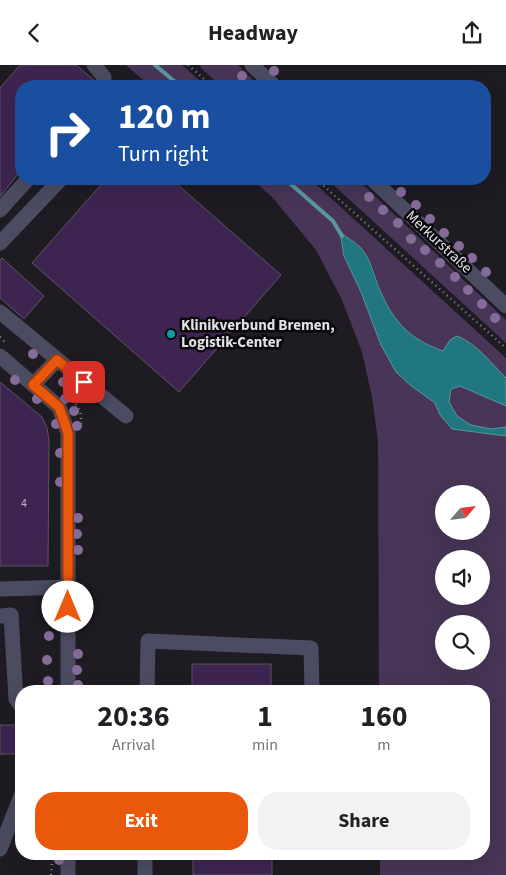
<!DOCTYPE html>
<meta charset="utf-8">
<style>
body{margin:0;font-family:"Source Sans 3",sans-serif;background:#f2f2f2;color:#202124;height:100vh;display:flex;flex-direction:column;font-size:19px;white-space:nowrap}
*{box-sizing:border-box;margin:0}
p{font-size:16px;color:#757577}
.icon{flex:none;width:28px;height:28px;fill:none;stroke:currentColor;stroke-width:2;stroke-linecap:round;stroke-linejoin:round}
.map{position:relative;flex:1;overflow:hidden}
.drawer{position:absolute;left:15px;top:620px;width:475px;height:175px;display:flex;flex-direction:column;background:#fff;border-radius:20px;box-shadow:0 5px 20px #0002}
.drawer>*{flex:none}
.banner{position:absolute;left:15px;top:15px;width:476px;height:105px;border-radius:20px;box-shadow:0 5px 20px #0002;background:#1a4fa0;color:#fff;overflow:hidden}
.needle{width:32px;rotate:62deg}
.tools{position:absolute;left:435px;top:420px;display:grid;gap:10px}
.tools a{display:grid;place-items:center;width:55px;height:55px;border-radius:50%;background:#fff;box-shadow:0 5px 20px #0002;font-size:25px}
.pin{position:absolute;display:grid;place-items:center;width:42px;height:42px;color:#fff;margin:-21px;border-radius:10px;box-shadow:0 2px 8px #0006}
.me{position:absolute;width:55px;margin:-28px;rotate:0deg;stroke-linejoin:round;filter:drop-shadow(0 0 4px #0008)}
.turn{display:flex;align-items:center;gap:18px;height:105px;padding:0 20px;font-size:22px}
.turn .icon{width:65px;height:65px;stroke-width:2.5}
.turn b{display:block;font-size:35px;line-height:42px}
.eta{display:flex;justify-content:space-evenly;align-items:center;height:85px;text-align:center}
.eta b{font-size:30px;font-weight:700;line-height:35px}
.primary-button{display:flex;gap:10px;margin-top:auto;padding:10px 20px}
.primary-button a{flex:1;height:58px;border-radius:20px;background:#ea580c;color:#fff;font-size:20px;font-weight:700;line-height:58px;text-align:center}
.primary-button a+a{background:#f2f2f2;color:#202124}
header{display:flex;justify-content:space-between;align-items:center;height:65px;padding:0 20px;background:#fff;font-size:22px;font-weight:700}
.map>svg:first-child{display:block}
</style>
<header><svg class="icon" aria-label="back" viewBox="0 0 24 24"><path d="M15 5l-7 7 7 7"/></svg>Headway<svg class="icon" aria-label="share" viewBox="0 0 24 24"><path d="M12 15V3M7 8l5-5 5 5M5 13v7h14v-7"/></svg></header>
<div class="map">
<svg width="506" height="810" viewBox="0 0 506 810">
<rect width="100%" height="100%" fill="#1f1b22"/>
<path fill="#483557" fill-rule="evenodd" d="M126,0H182L206,21H150Z
M200,0H238L259,21H221L201,3Z
M252,114H310L506,293V313L499,306L450,275L443,286L424,279L408,269L394,251L381,230L373,203L363,185L340,168L344,191L361,227L381,280L396,307L410,320L435,338L440,350L467,366L506,371V810H380V789H484V626H379L378,376L372,332L362,287L342,235L316,185L273,133ZM444,429H481V466H444ZM444,494H481V531H444ZM444,559H481V596H444Z
M327,114H357L506,255V278Z
M460,321L506,341V362L491,364L471,360L457,351L449,337L451,324Z"/>
<path fill="#20777f" stroke="#5a969e" d="M340,167C347,173 359,179 364,187C373,200 375,216 382,230C396,260 412,275 443,286L450,275L457,271C477,279 491,298 506,313V341L460,321L451,324L449,337L457,351L471,360L491,364L506,362V371L452,364L440,350L435,338L410,320L396,307L381,280L361,227L344,191Z"/>
<g fill="none" stroke-linecap="round" stroke-linejoin="round">
<path stroke="#5a969e" stroke-width="4" d="M155,0L180,21
M285,114L333,156L342,171"/>
</g>
<path fill="#3e2551" stroke="#5b565f" d="M20,0H76L94,15L89,21H21V105L0,132V23Z
M106,114H171L281,210L179,327L32,198Z
M2,193L44,231L24,254L0,233V195Z
M0,317L42,352L47,363L49,376L48,501H0Z
M192,599H271V626H192Z
M0,660H17V689H0Z
M193,789H272V810H193Z"/>
<g fill="none" stroke-linecap="round" stroke-linejoin="round">
<path stroke="#8b878d" stroke-width="2.5" stroke-dasharray="1 4" stroke-linecap="butt" d="M188,0L212,21
M316,114L506,283
M0,272L6,278
M72,336C82,344 81,350 81,362
M51,810L53,789"/>
<path stroke="#4b4c61" stroke-width="15" d="M94,0L104,12V21
M252,0L274,21
M372,114L506,241
M0,145L28,114
M0,178L61,114
M0,247L126,351
M0,291L59,342L68,368V626
M33,320L57,295
M0,524L68,522
M0,551L11,550L16,634L21,641
M147,626L148,576L311,583L312,626
M0,784L21,731
M68,789V810
M145,810V789"/>
</g>
<g fill="#856c98">
<circle cx="274" cy="6" r="5"/>
<circle cx="242" cy="11" r="5"/>
<circle cx="401" cy="127" r="5"/>
<circle cx="369" cy="132" r="5"/>
<circle cx="416" cy="140" r="5"/>
<circle cx="383" cy="145" r="5"/>
<circle cx="430" cy="154" r="5"/>
<circle cx="398" cy="158" r="5"/>
<circle cx="444" cy="168" r="5"/>
<circle cx="411" cy="174" r="5"/>
<circle cx="459" cy="181" r="5"/>
<circle cx="425" cy="185" r="5"/>
<circle cx="472" cy="193" r="5"/>
<circle cx="440" cy="198" r="5"/>
<circle cx="486" cy="207" r="5"/>
<circle cx="455" cy="212" r="5"/>
<circle cx="468" cy="225" r="5"/>
<circle cx="482" cy="239" r="5"/>
<circle cx="495" cy="253" r="5"/>
<circle cx="33" cy="289" r="5"/>
<circle cx="15" cy="315" r="5"/>
<circle cx="63" cy="317" r="5"/>
<circle cx="73" cy="326" r="5"/>
<circle cx="37" cy="334" r="5"/>
<circle cx="65" cy="334" r="5"/>
<circle cx="74" cy="346" r="5"/>
<circle cx="56" cy="359" r="5"/>
<circle cx="77" cy="361" r="5"/>
<circle cx="60" cy="388" r="5"/>
<circle cx="60" cy="417" r="5"/>
<circle cx="78" cy="453" r="5"/>
<circle cx="77" cy="469" r="5"/>
<circle cx="78" cy="485" r="5"/>
<circle cx="50" cy="538" r="5"/>
<circle cx="59" cy="550" r="5"/>
<circle cx="49" cy="571" r="5"/>
<circle cx="78" cy="589" r="5"/>
<circle cx="47" cy="595" r="5"/>
<circle cx="77" cy="605" r="5"/>
<circle cx="48" cy="616" r="5"/>
<circle cx="78" cy="620" r="5"/>
<circle cx="59" cy="795" r="5"/>
</g>
<g fill="none" stroke-linecap="round" stroke-linejoin="round">
<defs>
<path id="route" d="M68,542V368L59,342L33,320L57,295L84,317"/>
</defs>
<use href="#route" stroke="#983908" stroke-width="12"/>
<use href="#route" stroke="#ea580c" stroke-width="9"/>
</g>
<circle fill="#0f9aa8" stroke="#080709" stroke-width="2" cx="171" cy="269" r="5"/>
<g text-anchor="middle" dominant-baseline="central" stroke-width="5" stroke-linejoin="round" paint-order="stroke">
<g font-size="12" fill="#bab1c0">
<text x="24" y="438">4</text>
</g>
<g font-size="15" fill="#e3e0e5" stroke="#080709">
<text transform="translate(439 177) rotate(43)">Merkurstraße</text>
</g>
<g font-size="15" font-weight="bold" fill="#e3e0e5" stroke="#080709" text-anchor="start">
<text x="181" y="260">Klinikverbund Bremen,<tspan x="181" dy="17">Logistik-Center</tspan></text>
</g>
</g>
</svg>
<div class="tools">
<a><svg class="needle" viewBox="-14 -14 28 28"><path d="M0-13l5 13h-10z" fill="#e53935"/><path d="M0 13l5-13h-10z" fill="#757577"/></svg></a>
<a><svg class="icon" aria-label="sound" viewBox="0 0 24 24"><path d="M4 9h4l5-4v14l-5-4H4zM17 9q2 3 0 6"/></svg></a>
<a><svg class="icon" aria-label="search" viewBox="0 0 24 24"><circle cx="10" cy="10" r="6"/><path d="M15 15l6 6"/></svg></a>
</div>
<div class="pin" style="left:84px;top:317px;background:#d93025"><svg class="icon" aria-label="arrive" viewBox="0 0 24 24"><path d="M6 21V4h12l-3 4 3 4H6"/></svg></div>
<svg class="me" style="left:68px;top:542px" viewBox="-20 -20 40 40"><circle r="19" fill="#fff"/><path d="M0-13L10 11 0 6-10 11z" fill="#ea580c"/></svg>
<div class="banner">
<div class="turn"><svg class="icon" aria-label="right" viewBox="0 0 24 24"><path d="M7 20v-9h11M14 6l5 5-5 5"/></svg><div><b>120 m</b>Turn right</div></div>
</div>
<section class="drawer">
<div class="eta">
<div><b>20:36</b><p>Arrival</p></div>
<div><b>1</b><p>min</p></div>
<div><b>160</b><p>m</p></div>
</div>
<div class="primary-button"><a>Exit</a><a>Share</a></div>
</section>
</div>
